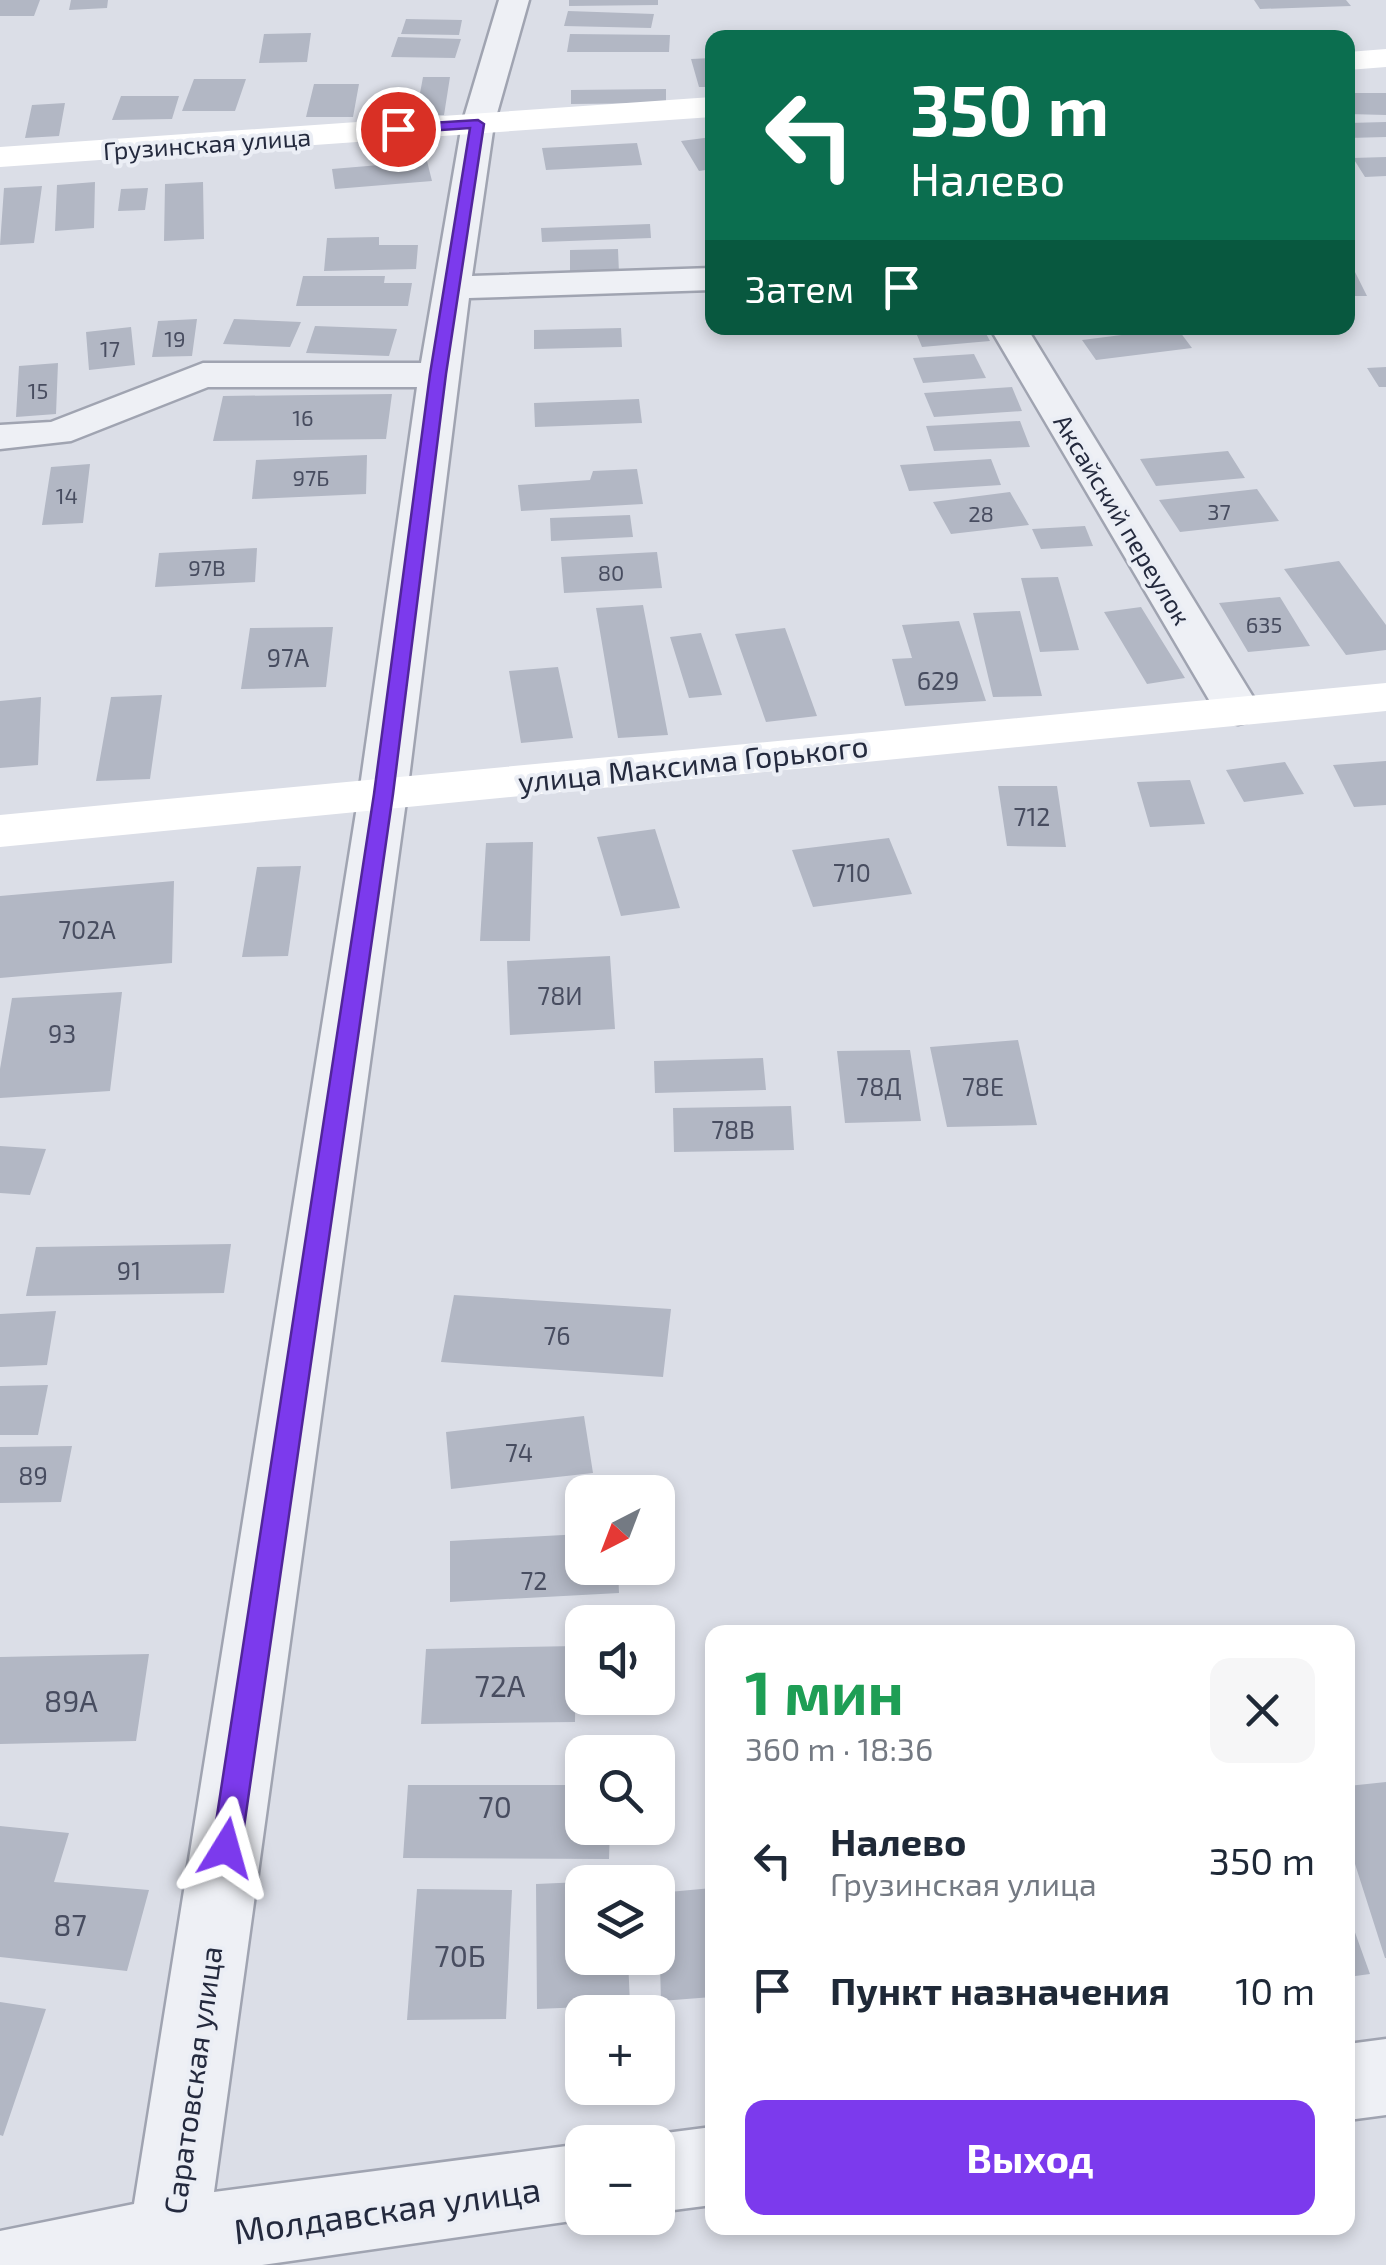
<!DOCTYPE html>
<html lang="ru">
<meta charset="utf-8">
<style>
body{margin:0;font-family:"Exo 2",sans-serif;background:#f6f6f7;color:#1f2937;height:100vh;display:flex;flex-direction:column;font-size:38px;white-space:nowrap}
*{box-sizing:border-box;margin:0}
p{font-size:32px;color:#747a83}
.icon{flex:none;width:55px;height:55px;fill:none;stroke:currentColor;stroke-width:2;stroke-linecap:round;stroke-linejoin:round}
.map{position:relative;flex:1;overflow:hidden}
.panel{position:absolute;left:705px;top:1625px;width:650px;height:610px;display:flex;flex-direction:column;background:#fff;border-radius:20px;box-shadow:0 5px 15px #0003}
.panel>*{flex:none}
.hud{position:absolute;left:705px;top:30px;width:650px;height:305px;border-radius:20px;box-shadow:0 5px 15px #0003;background:#0b6e4f;color:#fff;overflow:hidden}
.needle{width:65px;rotate:222deg}
.buttons{position:absolute;left:565px;top:1475px;display:grid;gap:20px}
.buttons a{display:grid;place-items:center;width:110px;height:110px;border-radius:20px;background:#fff;box-shadow:0 5px 15px #0003;font-size:50px}
.pin{position:absolute;display:grid;place-items:center;width:85px;height:85px;color:#fff;margin:-42px;border:5px solid #fff;border-radius:50%;box-shadow:0 2px 10px #0007}
.me{position:absolute;width:110px;margin:-55px;rotate:8deg;stroke-linejoin:round;filter:drop-shadow(0 0 8px #0008)}
.turn{display:flex;align-items:center;gap:35px;height:210px;padding:0 40px;font-size:45px}
.turn .icon{width:130px;height:130px;stroke-width:2.5}
.turn b{display:block;font-size:70px;line-height:85px}
.then{display:flex;align-items:center;height:95px;padding:0 40px;background:#0003;gap:20px;font-size:38px}
.round{display:grid;place-items:center;flex:none;width:105px;height:105px;border-radius:20px;background:#f6f6f7}
.headline{display:flex;align-items:center;justify-content:space-between;height:170px;padding:0 40px}
h1{font-size:60px;font-weight:700;line-height:75px;color:#1e9e55}
.action{display:flex;gap:20px;margin-top:auto;padding:20px 40px}
.action a{flex:1;height:115px;border-radius:20px;background:#7c3aed;color:#fff;font-size:40px;font-weight:700;line-height:115px;text-align:center}
ul{padding:0;list-style:none}
li{display:flex;align-items:center;gap:30px;height:130px;padding:0 40px}
li div{flex:1}
li b{display:block;font-size:38px}
li em{font-style:normal}
.map>svg:first-child{display:block}
</style>
<div class="map">
<svg width="1386" height="2265" viewBox="0 0 1386 2265">
<rect width="100%" height="100%" fill="#dbdee7"/>
<path fill="#b2b7c4" d="M0,0H40L34,16H0Z
M71,0H108L107,8L69,10Z
M569,0H658V5L569,6Z
M1254,0H1346L1351,6L1260,9Z
M568,11L654,14L651,28L564,26Z
M406,19L462,20L459,35L401,34Z
M1188,30L1192,38H1153L1150,31Z
M311,33L307,62L259,63L264,34Z
M570,34L670,35L669,52H567Z
M398,37L461,39L455,58L391,57Z
M712,58V87H699L691,59Z
M423,77H450L444,115H416Z
M194,79H246L235,111H182Z
M314,84H359L353,117H306Z
M666,89V103L571,104V90Z
M1348,93H1386V115L1348,114Z
M121,96H179L172,119L112,120Z
M65,103L59,136L25,138L32,105Z
M1386,122V137L1348,138V123Z
M712,137V169L699,171L681,141Z
M637,143L642,165L546,170L542,148Z
M1386,157V176L1365,177L1353,158Z
M427,161L432,181L335,189L332,169Z
M95,182L94,228L55,231L57,185Z
M203,182L204,239L164,241L165,184Z
M42,186L34,243L0,245L4,188Z
M148,188L145,210L118,211L121,189Z
M650,224L651,238L542,242L541,228Z
M379,237V245H418L416,269L324,271L327,238Z
M618,249L619,273L570,274V250Z
M1348,270H1354L1367,296H1348Z
M303,276H385L384,283H412L408,306H296Z
M197,319L192,356L152,357L158,321Z
M234,319L301,322L290,347L223,344Z
M315,326L397,329L389,356L306,353Z
M131,327L135,365L89,370L86,332Z
M621,328L622,347L534,349V330Z
M914,328H983L990,341L922,347Z
M1177,328L1192,348L1096,360L1082,340Z
M974,354L986,378L923,383L913,358Z
M58,363L56,414L16,417L19,366Z
M1386,367V387H1379L1367,368Z
M1012,387L1022,411L934,417L924,393Z
M392,394L386,439L213,441L223,396Z
M639,399L642,423L535,427L534,403Z
M1020,421L1030,447L934,451L926,426Z
M1228,451L1245,478L1156,486L1140,459Z
M367,455L366,494L252,499L256,460Z
M991,459L1001,485L909,491L900,465Z
M90,464L83,523L42,525L51,467Z
M637,469L643,504L521,511L518,485L590,480L593,471Z
M1257,489L1279,521L1180,532L1159,500Z
M1010,492L1029,525L951,534L933,502Z
M630,515L633,537L551,541L550,518Z
M1085,526L1093,546L1041,549L1032,529Z
M257,548L255,582L155,587L159,553Z
M657,552L662,588L564,593L561,557Z
M1339,561L1386,625V650L1346,655L1284,569Z
M1058,577L1079,650L1040,652L1021,578Z
M1280,597L1310,646L1248,652L1219,603Z
M643,605L668,735L618,738L596,608Z
M1141,607L1185,678L1147,684L1104,612Z
M1020,611L1042,696L993,697L973,613Z
M959,621L986,701L905,706L892,659L912,658L902,625Z
M333,627L326,687L241,689L250,628Z
M785,628L817,716L766,722L735,634Z
M701,633L722,695L689,698L670,637Z
M558,667L573,738L521,743L509,671Z
M162,695L150,779L96,781L111,697Z
M41,697L38,765L0,768V701Z
M1386,761V805L1354,807L1333,765Z
M1285,762L1304,794L1244,802L1226,770Z
M1190,780L1205,824L1150,827L1137,782Z
M998,786H1057L1066,847L1007,846Z
M655,829L680,908L621,916L597,837Z
M889,838L912,894L813,907L792,850Z
M533,842L530,941H480L486,843Z
M301,866L288,956L242,957L257,867Z
M174,881L172,963L0,978V896Z
M610,956L615,1029L510,1035L507,961Z
M122,992L110,1091L0,1098V1069L12,998Z
M1018,1040L1037,1125L947,1127L930,1047Z
M910,1050L921,1121L845,1123L837,1051Z
M763,1058L766,1090L655,1093L654,1061Z
M791,1106L794,1150L674,1152L673,1108Z
M0,1146L46,1149L30,1195L0,1193Z
M231,1244L224,1293L26,1296L36,1247Z
M454,1295L671,1309L663,1377L441,1362Z
M56,1311L47,1365L0,1367V1314Z
M48,1385L38,1435H0V1386Z
M584,1416L593,1473L451,1489L446,1432Z
M72,1446L61,1502L0,1503V1447Z
M582,1534V1568H618L619,1593L450,1602V1541Z
M576,1646L575,1722L421,1724L426,1649Z
M149,1654L136,1741L0,1744V1657Z
M1386,1782V1958H1385L1348,1842V1786Z
M408,1785H582V1828H610L609,1859L403,1858Z
M0,1826L69,1833L54,1882L149,1890L127,1971L0,1957Z
M582,1882V1958H628L630,2005L537,2009L536,1884Z
M712,1888V1997L661,2001L658,1893Z
M417,1889L512,1890L506,2019L407,2020Z
M1348,1913L1370,1974L1348,1977Z
M0,2002L46,2009L3,2136L0,2135Z"/>
<g fill="none" stroke-linecap="round" stroke-linejoin="round">
<defs>
<path id="minor" d="M499,0H529L494,124L472,276L712,268V290L469,298L407,794L214,2192L582,2144V2218H593L262,2265H0V2231L134,2204L359,794L417,387H208L71,441L0,449V425L51,422L203,363H421L462,124Z
M990,328H1027L1261,710L1254,720L1238,724L1222,720L1215,710Z
M1386,2039V2115L1348,2120V2044Z
M712,2127V2205L658,2212V2142H638L658,2134Z"/>
</defs>
<use href="#minor" stroke="#a0a4b1" stroke-width="5"/>
<use href="#minor" fill="#eef0f5" fill-rule="evenodd"/>
<path fill="#fff" fill-rule="evenodd" d="M1386,49V67L1348,70V52Z
M712,97V117L0,167V147Z
M1386,683V711L0,847V815Z"/>
</g>
<path fill="#7c3aed" stroke="#51269a" stroke-width="2.5" d="M478,120L484,124L446,374L393,794L241,1848L237,1857L226,1861L216,1857L212,1848L374,794L430,374L470,128L398,133L391,129L398,125Z"/>
<g text-anchor="middle" dominant-baseline="central" stroke-width="8" stroke-linejoin="round" paint-order="stroke">
<g font-size="22" fill="#484d60">
<text x="175" y="338">19</text>
<text x="110" y="348">17</text>
<text x="38" y="390">15</text>
<text x="303" y="417">16</text>
<text x="311" y="477">97Б</text>
<text x="67" y="495">14</text>
<text x="1219" y="511">37</text>
<text x="981" y="513">28</text>
<text x="207" y="567">97В</text>
<text x="611" y="572">80</text>
<text x="1264" y="624">635</text>
</g>
<g font-size="25" fill="#242a3e" stroke="#ebeef5">
<text transform="translate(207 143) rotate(-4)">Грузинская улица</text>
<text transform="translate(1123 519) rotate(59)">Аксайский переулок</text>
</g>
<g font-size="25" fill="#484d60">
<text x="288" y="657">97А</text>
<text x="938" y="680">629</text>
<text x="1032" y="816">712</text>
<text x="852" y="872">710</text>
<text x="87" y="929">702А</text>
<text x="560" y="995">78И</text>
<text x="62" y="1033">93</text>
<text x="879" y="1086">78Д</text>
<text x="983" y="1086">78Е</text>
<text x="733" y="1129">78В</text>
<text x="129" y="1270">91</text>
<text x="557" y="1335">76</text>
<text x="519" y="1452">74</text>
<text x="33" y="1475">89</text>
<text x="534" y="1580">72</text>
</g>
<g font-size="30" fill="#242a3e" stroke="#ebeef5">
<text transform="translate(693 763) rotate(-6)">улица Максима Горького</text>
<text transform="translate(192 2080) rotate(-82)">Саратовская улица</text>
</g>
<g font-size="30" fill="#484d60">
<text x="500" y="1685">72А</text>
<text x="71" y="1700">89А</text>
<text x="495" y="1806">70</text>
<text x="70" y="1924">87</text>
<text x="460" y="1955">70Б</text>
</g>
<g font-size="35" fill="#242a3e" stroke="#ebeef5">
<text transform="translate(387 2209) rotate(-8)">Молдавская улица</text>
</g>
</g>
</svg>
<div class="buttons">
<a><svg class="needle" viewBox="-14 -14 28 28"><path d="M0-13l5 13h-10z" fill="#e53935"/><path d="M0 13l5-13h-10z" fill="#747a83"/></svg></a>
<a><svg class="icon" aria-label="sound" viewBox="0 0 24 24"><path d="M4 9h4l5-4v14l-5-4H4zM17 9q2 3 0 6"/></svg></a>
<a><svg class="icon" aria-label="search" viewBox="0 0 24 24"><circle cx="10" cy="10" r="6"/><path d="M15 15l6 6"/></svg></a>
<a><svg class="icon" aria-label="layers" viewBox="0 0 24 24"><path d="M12 4l9 5-9 5-9-5zM3 14l9 5 9-5"/></svg></a>
<a>+</a>
<a>−</a>
</div>
<div class="pin" style="left:398px;top:129px;background:#d93025"><svg class="icon" aria-label="arrive" viewBox="0 0 24 24"><path d="M6 21V4h12l-3 4 3 4H6"/></svg></div>
<svg class="me" style="left:226px;top:1848px" viewBox="-20 -20 40 40"><path d="M0-17L14 15 0 8-14 15z" fill="#7c3aed" stroke="#fff" stroke-width="4"/></svg>
<div class="hud">
<div class="turn"><svg class="icon" aria-label="left" viewBox="0 0 24 24"><path d="M17 20v-9H6M10 6l-5 5 5 5"/></svg><div><b>350 m</b>Налево</div></div>
<div class="then">Затем<svg class="icon" aria-label="arrive" viewBox="0 0 24 24"><path d="M6 21V4h12l-3 4 3 4H6"/></svg></div>
</div>
<section class="panel">
<div class="headline"><div><h1>1 мин</h1><p>360 m · 18:36</p></div><a class="round"><svg class="icon" aria-label="close" viewBox="0 0 24 24"><path d="M6 6l12 12M18 6L6 18"/></svg></a></div>
<ul>
<li><svg class="icon" aria-label="left" viewBox="0 0 24 24"><path d="M17 20v-9H6M10 6l-5 5 5 5"/></svg><div><b>Налево</b><p>Грузинская улица</p></div><em>350 m</em></li>
<li><svg class="icon" aria-label="arrive" viewBox="0 0 24 24"><path d="M6 21V4h12l-3 4 3 4H6"/></svg><div><b>Пункт назначения</b></div><em>10 m</em></li>
</ul>
<div class="action"><a>Выход</a></div>
</section>
</div>
